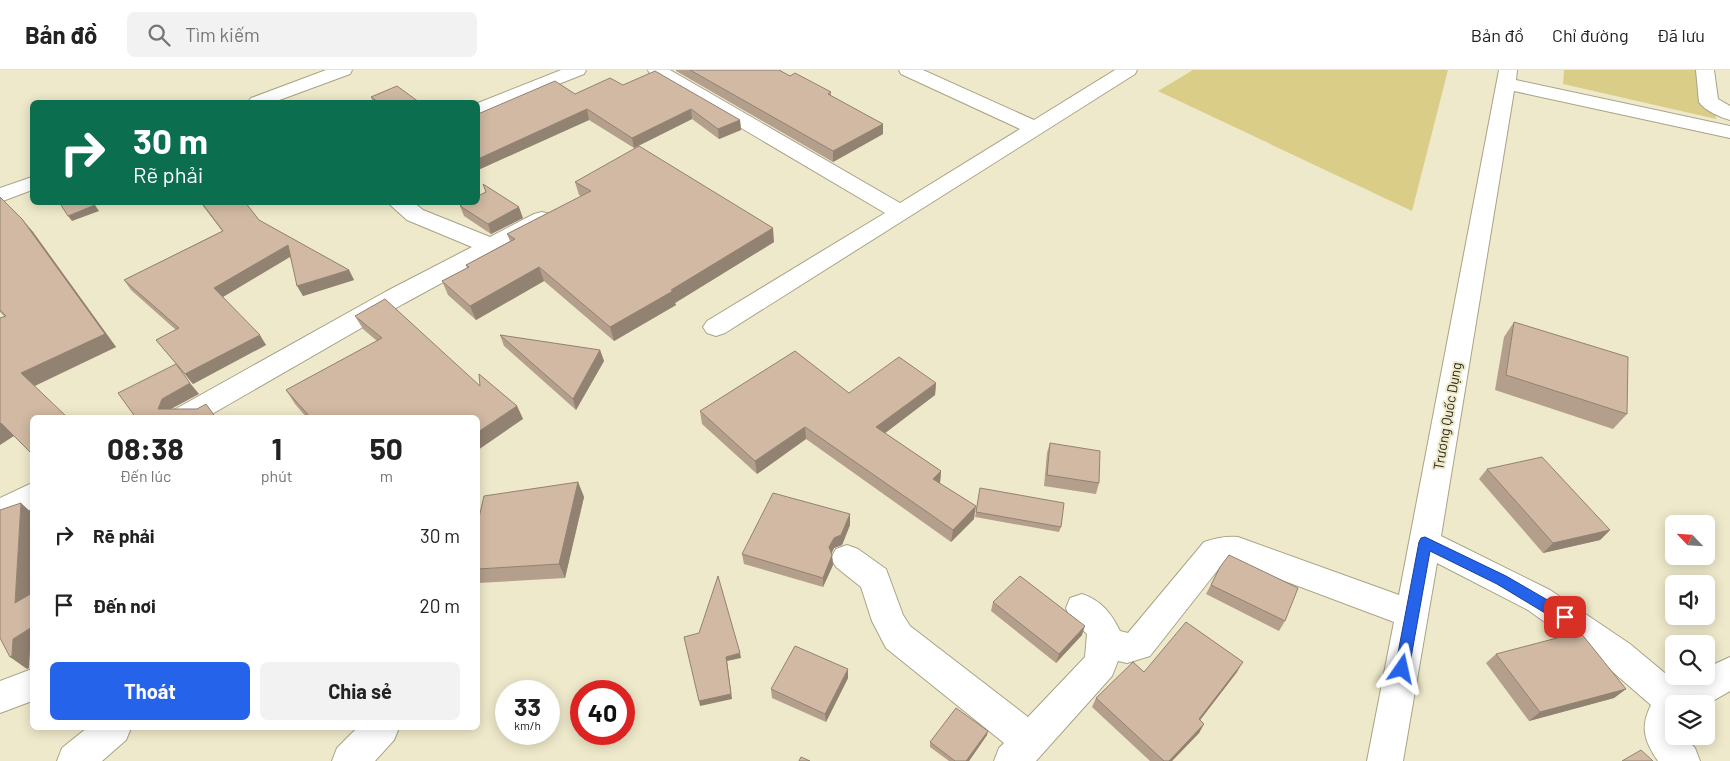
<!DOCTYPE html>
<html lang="vi">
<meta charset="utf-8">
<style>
body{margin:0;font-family:Barlow,sans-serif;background:#f2f2f2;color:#222;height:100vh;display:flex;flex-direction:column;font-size:19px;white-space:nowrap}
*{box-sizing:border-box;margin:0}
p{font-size:16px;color:#767676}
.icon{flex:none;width:28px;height:28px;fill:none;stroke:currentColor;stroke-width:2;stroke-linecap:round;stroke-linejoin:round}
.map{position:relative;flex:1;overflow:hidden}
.sheet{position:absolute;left:30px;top:345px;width:450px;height:315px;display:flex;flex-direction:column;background:#fff;border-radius:8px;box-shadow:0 2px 12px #0003}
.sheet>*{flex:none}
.banner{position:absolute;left:30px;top:30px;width:450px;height:105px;border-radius:8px;box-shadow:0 2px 12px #0003;background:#0b6e4f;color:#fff;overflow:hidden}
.needle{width:32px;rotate:295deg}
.tools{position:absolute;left:1665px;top:445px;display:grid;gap:10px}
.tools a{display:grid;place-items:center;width:50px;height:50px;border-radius:8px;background:#fff;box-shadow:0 2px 12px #0003;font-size:25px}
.speed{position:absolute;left:495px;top:610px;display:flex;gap:10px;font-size:25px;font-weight:700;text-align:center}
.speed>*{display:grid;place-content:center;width:65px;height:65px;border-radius:50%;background:#fff;box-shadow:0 2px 12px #0003;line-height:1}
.speed small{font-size:12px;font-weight:400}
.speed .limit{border:8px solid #d22;background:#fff;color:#111}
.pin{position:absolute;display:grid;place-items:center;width:42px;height:42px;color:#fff;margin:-21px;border-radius:10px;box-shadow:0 2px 8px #0006}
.me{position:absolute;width:55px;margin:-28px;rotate:11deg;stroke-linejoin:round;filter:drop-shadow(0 0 4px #0008)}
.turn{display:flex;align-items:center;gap:18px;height:105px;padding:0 20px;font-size:22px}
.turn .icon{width:65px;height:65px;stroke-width:2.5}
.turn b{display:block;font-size:35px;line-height:42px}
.eta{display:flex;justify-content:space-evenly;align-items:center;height:85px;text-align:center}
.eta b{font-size:30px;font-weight:700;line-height:35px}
.cta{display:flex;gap:10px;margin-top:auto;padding:10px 20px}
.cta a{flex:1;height:58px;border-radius:8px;background:#2563eb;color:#fff;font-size:20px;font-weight:700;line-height:58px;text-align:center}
.cta a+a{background:#f2f2f2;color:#222}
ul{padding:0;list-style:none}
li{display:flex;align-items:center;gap:15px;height:70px;padding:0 20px}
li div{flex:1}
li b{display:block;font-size:19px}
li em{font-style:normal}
header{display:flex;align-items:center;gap:30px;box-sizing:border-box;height:70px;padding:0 25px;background:#fff;border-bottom:1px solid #e0e0e0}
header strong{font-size:24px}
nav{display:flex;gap:28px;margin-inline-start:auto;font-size:18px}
.search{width:350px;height:45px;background:#f2f2f2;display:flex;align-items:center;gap:12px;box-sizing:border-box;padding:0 18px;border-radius:8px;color:#767676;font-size:19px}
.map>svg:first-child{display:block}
</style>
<header>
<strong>Bản đồ</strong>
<div class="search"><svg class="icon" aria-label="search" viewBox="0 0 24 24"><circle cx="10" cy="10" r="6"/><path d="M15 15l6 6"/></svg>Tìm kiếm</div>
<nav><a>Bản đồ</a><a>Chỉ đường</a><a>Đã lưu</a></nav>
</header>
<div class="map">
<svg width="1730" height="691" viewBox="0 0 1730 691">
<rect width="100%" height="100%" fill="#eee9ca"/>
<path fill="#dacd87" d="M1193,0H1448L1412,141L1158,21Z
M1564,0H1710L1716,49L1563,14Z"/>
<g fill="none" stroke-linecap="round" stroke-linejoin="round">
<defs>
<path id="minor" d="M326,0H352L350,4L274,32H248L251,28Z
M561,0H586L584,4L478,46V33Z
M648,0H670L900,133L1020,59L901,4L899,0H923L1034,50L1115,0H1137L1135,4L725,263L716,266L707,263L703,257L707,251L885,143L650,4Z
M1499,0H1517L1516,10L1730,56V68L1514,21L1441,466L1550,520L1630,574L1678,614L1692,606H1706V598L1730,587V621L1706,635L1674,634V666H1683L1695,678L1700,691H1658C1644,671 1640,657 1651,635L1606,596L1528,540L1437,493L1403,691H1367L1394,552L1237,493L1224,492L1150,586L1127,593L1118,591L1112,606L1036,691H994L999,678L1004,673L886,578L872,551L861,517L836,497L831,488L836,479L847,475L858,479L886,499L903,545L910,556L1028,647L1085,587L1087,564L1070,548L1066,538L1070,528L1082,524C1102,531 1111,543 1120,561L1128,563L1204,472C1216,468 1225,466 1238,467L1399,525Z
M1696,0H1714L1718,29L1730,36V50C1720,47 1705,41 1699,32Z
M32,107V120L0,132V118Z
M387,132H413L423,140L490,167L534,144L542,142L550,144L553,149L550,154L403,234L205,348H168L172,341L385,222L472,177L407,150Z
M32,413V439L0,454V428Z
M32,599V631L0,643V611Z
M87,658H131L126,670L102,691H57L62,678Z
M357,658H399L394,670L375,691H332L337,678Z"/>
</defs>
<use href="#minor" stroke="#a8a386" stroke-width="2"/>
<use href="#minor" fill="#fff" fill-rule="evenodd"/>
</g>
<path fill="#b49f8c" d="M676,0H779L790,6L831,22V26L883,54V64L833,92L676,1Z
M623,15L740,50L741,60L719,69L692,49L634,78L589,50L478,100V44L575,24Z
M371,27L419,32H373Z
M575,112L774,172L675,233L676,235L614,271L544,211L476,250L448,225L442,211L467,198L466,195L510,171L507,164L581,126L579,125Z
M483,114L523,148L491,164L464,146L460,136L486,122Z
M0,127L33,162L116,277L35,316L32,348L4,246L0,242Z
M200,132H245L259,150L349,200L354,210L303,226L290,187L223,227L266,275L193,314L156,270L176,260L131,220L124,210L222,161Z
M355,246L480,316L517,336L523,349L478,348H307L295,334L286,320L377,271L363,259Z
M1514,252L1627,344L1613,359L1495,320L1504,267Z
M500,265L600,280L604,291L576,340L504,276Z
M936,313L935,325L885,363L941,401L940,413L974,449L951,472L806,369L757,404L702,354L700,341Z
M1050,373L1099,413L1096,424L1044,416L1047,383Z
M1487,399L1610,460L1600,470L1543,483L1479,409Z
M578,412L584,427L565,508L478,513V452Z
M980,418L1061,457L1059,462L975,447Z
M850,455L842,475L834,478L832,483V485L833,495L823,517L744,494L742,484Z
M1220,497L1285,551L1279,561L1206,524Z
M993,532L1082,565L1056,593L991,541Z
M1496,584L1626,619L1614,628L1529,651L1486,593Z
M1144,602H1237L1200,650L1204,654L1199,663L1172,691H1150L1092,637L1096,628Z
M848,608L826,652L772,628L771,619Z
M987,665L969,691H949L930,677V672Z"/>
<path fill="#928272" d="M587,39L589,50L478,100V89Z
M691,39L692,49L634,78L632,68Z
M740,50L741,60L719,69L718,59Z
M883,54V64L833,92V81Z
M95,135L99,141L72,151L68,146Z
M519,137L523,148L491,164L488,154Z
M22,149L33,162L116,277L34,316L21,303Z
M773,158L774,172L675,233L676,235L614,271L610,257Z
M288,175L293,185L221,228L214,218Z
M539,197L544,211L476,250L470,236Z
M349,200L354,210L303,226L297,216Z
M260,265L266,275L193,314L185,304Z
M600,280L604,291L576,340L573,329Z
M190,313L199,324L171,339H158L162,329Z
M936,313L935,325L876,370V357Z
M517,336L523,349L478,380V362Z
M1,353L14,366L0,375V354Z
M805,357L806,369L757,404L755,391Z
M941,401L940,413L933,409Z
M578,412L584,427L565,508L559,494Z
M21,433L32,443V524L15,533Z
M976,436L974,449L951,472L953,460Z
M850,444V455L842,475L834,478L829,487V477L834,468Z
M1610,460L1600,470L1543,483L1553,473Z
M832,485L833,495L823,517V508Z
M1085,556L1082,565L1056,593L1059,584Z
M32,557V580L30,581L29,598L27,599L10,587L13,569Z
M740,583L741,588L727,591L732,629L700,636L699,631L726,587Z
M1243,592L1237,602L1194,658L1199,649Z
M848,599V608L826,652L825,644Z
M1626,619L1614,628L1529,651L1540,642Z
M1204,654L1199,663L1172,691H1169Z
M988,661L987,665L969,691H966Z"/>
<path fill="#d1b9a3" stroke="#928272" d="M690,0H779L790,6L795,3L831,22L828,24L883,54L833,81Z
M655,1L740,50L718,59L691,39L632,68L587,39L478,89V44L555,11L575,24L610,8L623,15Z
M397,16L419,32H378L371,27Z
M639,76L773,158L671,220L673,221L610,257L539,197L470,236L442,211L469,197L466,195L515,169L507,164L591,121L575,112Z
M483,114L519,137L488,154L460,136L466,132H478V126L486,122Z
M0,127L22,149L105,264L21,303L68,348H32V382L31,383L1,353L0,354V248L6,246L0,240Z
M59,132H93L95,135L68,146Z
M201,132H245L259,150L349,200L297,216L288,175L214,218L260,265L185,304L156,270L179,258L124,210L223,161Z
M385,229L480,316L479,304L517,336L478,362V348H311L286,320L382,268L355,246Z
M1514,252L1628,287L1627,344L1506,305Z
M500,265L600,280L573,329Z
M795,281L849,323L899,287L936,313L876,357L941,401L933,409L976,436L953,460L805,357L755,391L700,341Z
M176,294L190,313L162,329L158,339H197L206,334L216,348H136L118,323Z
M1050,373L1100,381L1099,413L1047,405Z
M1542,387L1610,460L1553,473L1487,399Z
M578,412L559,494L478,499V452L484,426Z
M980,418L1064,433L1061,457L976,442Z
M773,423L850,444L841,465L834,468L829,477L832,485L823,508L742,484Z
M21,433L15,533L32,523V557L13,569L12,586L10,587L0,568V440Z
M1229,485L1298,518L1285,551L1211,515L1220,497Z
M718,506L740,583L726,587L731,624L699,631L684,567L699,563Z
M1020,506L1085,556L1059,584L993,532Z
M1186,552L1243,592L1199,649L1204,654L1169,691H1164L1096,628L1133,592L1144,602Z
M1580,562L1626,619L1540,642L1496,584Z
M795,576L848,599L825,644L771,619Z
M956,638L988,661L966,691H955L930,672Z
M1641,680L1653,691H1622Z
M801,687L810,691H799Z"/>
<path fill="#2563eb" stroke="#184099" d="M1425,467L1506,506L1570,543L1572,547L1570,552L1565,553L1560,552L1497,514L1430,481L1409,599L1407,604L1402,606L1397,604L1395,599L1419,472L1421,468Z"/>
<g text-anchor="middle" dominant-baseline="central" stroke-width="4" stroke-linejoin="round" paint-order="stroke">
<g font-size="14" fill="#2a281c" stroke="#eee9ca">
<text transform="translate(1447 346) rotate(-80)">Trương Quốc Dụng</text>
</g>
</g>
</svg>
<div class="tools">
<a><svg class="needle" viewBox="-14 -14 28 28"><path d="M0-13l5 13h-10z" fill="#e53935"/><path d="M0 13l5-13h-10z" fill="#767676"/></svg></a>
<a><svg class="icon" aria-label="sound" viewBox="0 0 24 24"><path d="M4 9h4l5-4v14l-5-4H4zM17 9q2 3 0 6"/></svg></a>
<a><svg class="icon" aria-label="search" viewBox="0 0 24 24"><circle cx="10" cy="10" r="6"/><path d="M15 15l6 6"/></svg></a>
<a><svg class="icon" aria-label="layers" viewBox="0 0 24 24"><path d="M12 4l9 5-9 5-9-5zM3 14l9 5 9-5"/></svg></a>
</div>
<div class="speed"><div>33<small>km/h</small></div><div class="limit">40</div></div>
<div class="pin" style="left:1565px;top:547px;background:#d93025"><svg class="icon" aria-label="arrive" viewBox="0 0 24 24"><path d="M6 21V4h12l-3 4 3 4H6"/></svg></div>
<svg class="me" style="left:1402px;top:599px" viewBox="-20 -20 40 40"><path d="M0-17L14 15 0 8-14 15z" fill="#2563eb" stroke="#fff" stroke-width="4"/></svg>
<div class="banner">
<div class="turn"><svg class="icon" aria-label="right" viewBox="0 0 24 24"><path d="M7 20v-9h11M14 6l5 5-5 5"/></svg><div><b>30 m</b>Rẽ phải</div></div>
</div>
<section class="sheet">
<div class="eta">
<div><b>08:38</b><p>Đến lúc</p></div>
<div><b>1</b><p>phút</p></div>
<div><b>50</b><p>m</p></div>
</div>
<ul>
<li><svg class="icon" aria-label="right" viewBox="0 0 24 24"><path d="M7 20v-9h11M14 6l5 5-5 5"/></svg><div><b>Rẽ phải</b></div><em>30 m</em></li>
<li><svg class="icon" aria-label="arrive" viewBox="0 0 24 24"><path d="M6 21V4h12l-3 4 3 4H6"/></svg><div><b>Đến nơi</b></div><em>20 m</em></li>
</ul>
<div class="cta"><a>Thoát</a><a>Chia sẻ</a></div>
</section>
</div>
